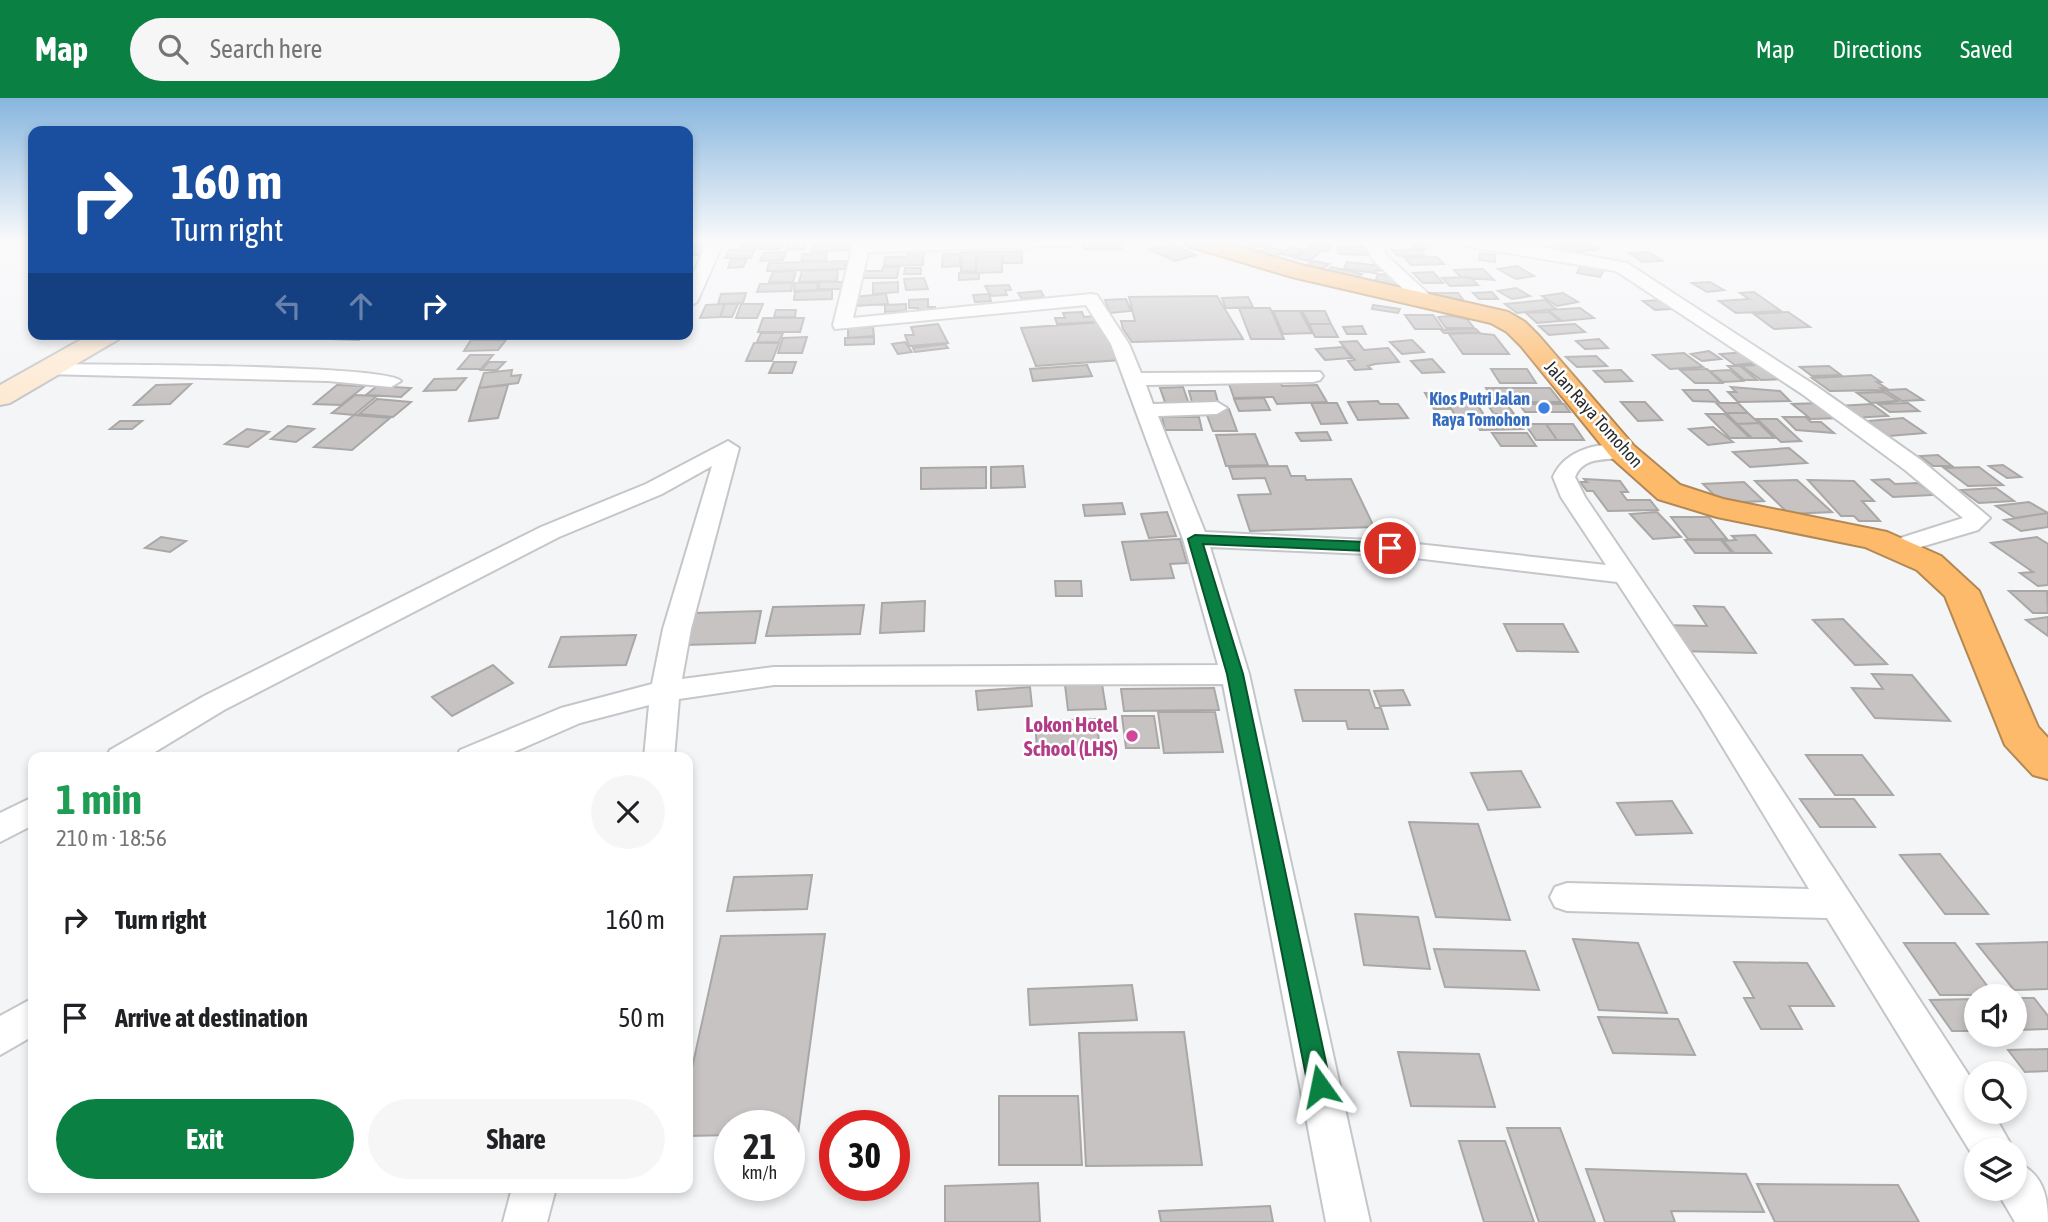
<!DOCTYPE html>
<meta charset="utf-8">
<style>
body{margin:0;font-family:"Asap Condensed",sans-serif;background:#f6f6f6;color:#202124;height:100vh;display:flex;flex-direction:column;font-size:26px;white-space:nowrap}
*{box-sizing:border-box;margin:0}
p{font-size:23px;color:#757577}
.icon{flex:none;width:38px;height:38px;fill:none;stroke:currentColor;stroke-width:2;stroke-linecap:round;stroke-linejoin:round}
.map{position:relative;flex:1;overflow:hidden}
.side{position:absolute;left:28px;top:654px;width:665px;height:441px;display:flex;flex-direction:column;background:#fff;border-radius:14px;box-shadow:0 4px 10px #0003}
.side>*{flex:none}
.hud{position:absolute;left:28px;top:28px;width:665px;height:214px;border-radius:14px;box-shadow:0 4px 10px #0003;background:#1a4fa0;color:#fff;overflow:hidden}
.controls{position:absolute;left:1964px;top:886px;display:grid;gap:14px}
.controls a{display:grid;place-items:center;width:63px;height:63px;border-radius:50%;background:#fff;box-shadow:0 4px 10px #0003;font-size:35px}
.speed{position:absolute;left:714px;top:1012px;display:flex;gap:14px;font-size:35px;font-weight:700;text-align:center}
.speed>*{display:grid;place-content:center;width:91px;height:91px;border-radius:50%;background:#fff;box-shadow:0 4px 10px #0003;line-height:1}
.speed small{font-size:18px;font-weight:400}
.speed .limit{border:10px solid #d22;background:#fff;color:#111}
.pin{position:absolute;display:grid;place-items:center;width:60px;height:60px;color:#fff;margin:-30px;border:4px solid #fff;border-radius:50%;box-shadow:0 2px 7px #0007}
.me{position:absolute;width:77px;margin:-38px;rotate:348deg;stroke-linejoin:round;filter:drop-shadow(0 0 5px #0008)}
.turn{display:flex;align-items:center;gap:24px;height:147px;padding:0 28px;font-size:32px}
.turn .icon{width:91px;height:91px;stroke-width:2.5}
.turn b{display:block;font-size:49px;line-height:60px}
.lanes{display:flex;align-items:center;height:66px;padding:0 28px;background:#0003;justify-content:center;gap:35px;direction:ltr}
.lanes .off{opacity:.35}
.round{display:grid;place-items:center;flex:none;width:74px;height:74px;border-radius:37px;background:#f6f6f6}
.summary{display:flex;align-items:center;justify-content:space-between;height:119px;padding:0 28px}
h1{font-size:42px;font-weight:700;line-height:52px;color:#1e9e55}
.primary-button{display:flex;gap:14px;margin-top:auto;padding:14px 28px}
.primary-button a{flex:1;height:80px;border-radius:42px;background:#0b8043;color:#fff;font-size:28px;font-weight:700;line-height:80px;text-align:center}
.primary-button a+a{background:#f6f6f6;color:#202124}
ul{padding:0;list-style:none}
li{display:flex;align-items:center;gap:21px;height:98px;padding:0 28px}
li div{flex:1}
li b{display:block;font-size:26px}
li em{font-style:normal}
header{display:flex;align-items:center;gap:42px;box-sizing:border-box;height:98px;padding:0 35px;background:#0b8043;color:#fff}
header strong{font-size:33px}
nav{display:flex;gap:38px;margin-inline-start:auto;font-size:24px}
.search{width:490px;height:63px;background:#f6f6f6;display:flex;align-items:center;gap:18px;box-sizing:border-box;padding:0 24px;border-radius:38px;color:#757577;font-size:26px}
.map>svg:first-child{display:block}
</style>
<header>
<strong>Map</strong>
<div class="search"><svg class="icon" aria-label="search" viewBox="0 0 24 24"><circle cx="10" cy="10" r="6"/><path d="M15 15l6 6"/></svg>Search here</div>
<nav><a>Map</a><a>Directions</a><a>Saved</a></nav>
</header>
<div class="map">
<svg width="2048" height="1124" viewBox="0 0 2048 1124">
<rect width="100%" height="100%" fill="#f4f5f7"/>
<path fill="#c6c3c2" stroke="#aaa7a7" stroke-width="2" d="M744,143H759L755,152H740Z
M789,143H806L804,151L786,152Z
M815,143H839L850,144L848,152L811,154Z
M1083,143H1120L1122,151H1084Z
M1242,143H1267L1272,147L1252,150Z
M1417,143H1418L1430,145L1425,152L1412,150Z
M763,144H783L780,151H760Z
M1314,144L1333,147L1328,153L1309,149Z
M1587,144L1600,151L1570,155L1557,147Z
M1171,146L1196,157L1175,163L1150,152Z
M711,147L706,157H688L690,148Z
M1337,148L1368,149L1371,157L1340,156Z
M1268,149L1284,153L1274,159L1257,155Z
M1291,149L1304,152L1294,159L1281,156Z
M907,150H924L923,167L884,168L885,159H907Z
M1308,150L1322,153L1309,163L1295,160Z
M729,152H754L751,160H725Z
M1392,152H1420L1425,158H1398Z
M1022,153V165H1003V154Z
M786,154L783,162L760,163L763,155Z
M976,154V173H961V155Z
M977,154H1002V174L976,175Z
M1649,154L1662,163L1642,164L1629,155Z
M827,155L826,163H801L803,156Z
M1480,155L1495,157V164L1479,162Z
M943,156H960V168L942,169Z
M1437,159L1444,166L1411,167L1405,160Z
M731,161H747L743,169L728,170Z
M846,163L845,171L767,173L769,165Z
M1313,163L1329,166L1316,175L1301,172Z
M1347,164L1373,167L1386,168L1385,173L1376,172V175L1344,171Z
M1582,164L1606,168L1600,179L1577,175Z
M1517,168L1534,178L1516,181L1498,171Z
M883,169H899L897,180H863L864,173H882Z
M1331,169L1362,176L1354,184L1323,178Z
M905,170H921V176H904Z
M1483,171L1494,182L1461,179L1454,172Z
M838,172L837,183L799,184L802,173Z
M796,173L793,184H769L773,174Z
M1433,174L1443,185H1423L1413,175Z
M959,175H979V181L959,182Z
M1378,176L1398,178L1395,190L1374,187Z
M1470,179L1478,187L1450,188L1442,180Z
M924,180L928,191L906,192L904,181Z
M820,184H843L841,191H818Z
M898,184V194L873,196V185Z
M1710,184L1724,192L1707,194L1692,185Z
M793,185L791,193L757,194L760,186Z
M795,185H818L817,192L794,193Z
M1009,187L1011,192H1005L1007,197L991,198L985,188Z
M1516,190L1530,198L1512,201L1498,193Z
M832,192V201L794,202L795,194Z
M1041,193L1044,199L1022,201L1018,195Z
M1492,194L1498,201H1479L1473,195Z
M1754,194L1781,213L1736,215L1719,203L1749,201L1740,195Z
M746,195L743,205L718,206L721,196Z
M1428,195H1458L1464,203H1440Z
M1563,195L1578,204L1557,208L1542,198Z
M886,196L888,206L854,208L852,199Z
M989,196L991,203L975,204L973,197Z
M1217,198L1243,241L1132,244L1123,231L1121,223H1135L1129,199Z
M1248,199L1253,209L1226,210L1222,200Z
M928,201V209H935L936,216H918V210H909V202Z
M1126,201L1131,213L1110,215L1105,202Z
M1545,202L1556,211L1517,215L1505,206Z
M1661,202L1673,211L1655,212L1643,203Z
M725,206L720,219L700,220L706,207Z
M725,206H738L732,219H720Z
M741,206H763L757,220H736Z
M906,206V213L885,214V207Z
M1373,207L1400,211L1398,215L1372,211Z
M1239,210H1270L1284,241H1251Z
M1580,210L1594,220L1562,223L1548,212Z
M776,212H796L795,219H774Z
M1273,213H1300L1312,235L1283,236Z
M1302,213H1325L1331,226H1309Z
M1082,214L1084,219L1094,218L1096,224L1057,226L1055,220H1065L1063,215Z
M1549,214L1560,223L1537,225L1526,215Z
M1788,214L1810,229L1774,231L1754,216Z
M1405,217H1433L1443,231H1415Z
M1450,218L1467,221L1474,230H1446L1438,219Z
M763,220H804L800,234H758Z
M1102,224L1121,262L1036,268L1021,230Z
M938,226L948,245L909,248L905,237H914L911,229Z
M1309,226H1331L1338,239H1315Z
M1575,226L1585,234L1549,237L1539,228Z
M1362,228L1366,236H1347L1343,229Z
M873,229L874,238L848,240V230Z
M1476,231L1479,234L1444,235L1441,232Z
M761,235H783L779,244H757Z
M1475,235L1494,237L1509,256H1463L1449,236Z
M337,236H365L359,242L332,241Z
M807,239L802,255H778L783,240Z
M874,239V246L845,247V240Z
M1599,241L1608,250L1585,251L1576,243Z
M471,242H506L498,252L464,253Z
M1412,242L1424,254L1402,256L1390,244Z
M1357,243L1364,252L1388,250L1399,264L1375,266L1368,268L1371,271L1355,272L1348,263L1355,262L1340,244Z
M905,244L912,254L898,256L892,246Z
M754,245H779L772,263H746Z
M945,246L948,250L915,254L913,250Z
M1343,249L1352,260L1325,262L1316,251Z
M1709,253L1721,261L1702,263L1691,256Z
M1748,254L1763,264L1735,267L1720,256Z
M1684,255L1703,269L1670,271L1653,257Z
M470,257H493L481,271H458Z
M1596,258L1607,268L1577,269L1566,259Z
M1432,261L1444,274L1422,275L1411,263Z
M489,264H505L497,272H481Z
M774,264H796L792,275H769Z
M1767,266L1787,281L1761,282L1742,268Z
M1087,267L1092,278L1033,283L1030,271Z
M1728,268H1740L1757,282H1744Z
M1829,268L1841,277L1812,278L1800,269Z
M1491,271H1527L1536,285H1500Z
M1707,271L1722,285H1695L1680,272Z
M512,272L511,278L521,277L518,285L479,290L484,275Z
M1621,272L1632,283L1605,284L1594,273Z
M1730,272L1743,283L1723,284L1710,273Z
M1871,277L1881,284H1877L1886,290H1881L1884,292L1830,293L1812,280Z
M466,280L456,292L424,293L434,281Z
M1280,284L1282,288L1317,287L1327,304L1277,306L1273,299L1234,300L1229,286Z
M191,286L170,306L134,307L156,287Z
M337,287L365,288L341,307L314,306Z
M508,287L498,320L469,323L479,290Z
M377,288L411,290L401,299L366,297Z
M1183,289L1190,309L1167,310L1160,290Z
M1731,289L1780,293L1790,303L1738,304L1728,294H1736Z
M1486,290H1510L1520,304H1495Z
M1510,290H1550L1561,304H1520Z
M1906,291L1923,302L1902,303L1885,292Z
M1683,292H1708L1719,304L1693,303Z
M1189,293H1215L1219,308H1193Z
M1884,294L1898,303L1871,305L1857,295Z
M1425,295H1439L1449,311H1434Z
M355,297L377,298L354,317L332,315Z
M1264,300L1270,312L1239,313L1234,301Z
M377,301L411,304L393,319L359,316Z
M1446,302L1475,303L1484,317H1455Z
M1378,303L1380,306H1398L1408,320L1358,322L1348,304Z
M1621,304H1645L1662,322L1638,323Z
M1311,305H1337L1347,325L1321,326Z
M1716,305H1738L1748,315H1726Z
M1822,305L1841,320L1811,321L1792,306Z
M1908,305L1919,313L1890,314L1878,306Z
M1487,306H1507L1514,316H1494Z
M1519,306H1564L1570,314H1525Z
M1872,306L1888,318L1851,320L1836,308Z
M1229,311L1237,333H1213L1205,312Z
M1726,315H1748L1759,325L1737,326Z
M1706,316H1725L1750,340H1730Z
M354,317L390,320L352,352L314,349Z
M1512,318L1523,331L1480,332L1471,319Z
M1162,319H1199L1202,332H1165Z
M1783,319H1806L1811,324H1821L1834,335L1796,332Z
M1903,320L1925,335L1889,338L1868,323Z
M1757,321H1777L1801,343L1781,344Z
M120,323H142L132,331H110Z
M1759,325L1774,340H1752L1737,326Z
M1525,326H1546L1557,342H1536Z
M1546,326H1573L1584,342H1557Z
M288,328L314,331L296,344L271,341Z
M1713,329L1733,344L1708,347L1689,331Z
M247,331L269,334L248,349L225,346Z
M1327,334L1331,342L1301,343L1296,335Z
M1492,335H1527L1536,348H1501Z
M1255,336L1268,367L1226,368L1216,337Z
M1789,350L1807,365L1750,369L1733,354Z
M1938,357L1952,368H1933L1920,358Z
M2003,367L2021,379L2007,380L1989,368Z
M1023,368L1025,389L991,390V369Z
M1287,368L1291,378H1305L1306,382L1351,381L1374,429L1250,433L1238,397L1271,396L1265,380L1233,381L1229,369Z
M986,369V390L921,391V370Z
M1979,369L2003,387L1968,388L1944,370Z
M1584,381L1620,383L1628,394H1621L1627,402H1650L1658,412L1608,413L1593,393H1587L1580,384H1587Z
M1889,381L1895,386L1918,385L1934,397L1893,399L1872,382Z
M1797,382L1832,414L1789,416L1755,383Z
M1808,382L1854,383L1874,403H1862L1880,423H1859L1854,418H1841Z
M1744,384L1764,403L1722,405L1703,386Z
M1996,390L2014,403L1979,405L1961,392Z
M2029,404L2048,415L2015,420L1996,408Z
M1122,405L1125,416L1085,418L1083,407Z
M1167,414L1176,438L1149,440L1141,416Z
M1657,414L1681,439L1653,441L1630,416Z
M2048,415V429L2021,433L2004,422Z
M1671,419H1709L1727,441H1688Z
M1755,437L1771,455H1734L1723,443L1736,442L1732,438Z
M161,439L186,443L170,454L145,450Z
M2037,439L2048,446V487L2038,488L2020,475L2033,474L1991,445Z
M1180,441L1187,465L1170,466L1174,480L1131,482L1122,444Z
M1685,442H1721L1732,455H1695Z
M1055,483H1081L1082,498H1056Z
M2009,493H2047L2048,515H2033Z
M925,503L924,533L880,535L882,505Z
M864,507L860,536L766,538L773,509Z
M1694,508L1724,509L1756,555L1678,553L1662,527L1707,528Z
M761,513L755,545L684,547L693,515Z
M2048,519V538L2026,522Z
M1843,521L1887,566L1855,567L1813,522Z
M1504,526H1563L1578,554L1517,553Z
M636,537L626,567L549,569L561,539Z
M493,567L513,585L452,618L432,599Z
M1872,576L1912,577L1950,623L1875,620L1852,590L1883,591Z
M1102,586L1106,611L1068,612L1065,587Z
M1030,589L1032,608L978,612L976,593Z
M1214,590L1219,612L1124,613L1121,591Z
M1295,592H1369L1375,610H1381L1388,631H1348L1346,623H1303Z
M1403,592L1410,607L1380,608L1374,593Z
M1158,614H1215L1223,654L1164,655Z
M1122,618H1154L1159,650H1126Z
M1096,621L1100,650L1037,651L1035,623Z
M1806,657H1862L1893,697H1835Z
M1521,673L1540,709L1488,712L1471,675Z
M1800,701H1854L1875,729H1820Z
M1672,703L1692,735L1636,737L1617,705Z
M1409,724L1478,726L1510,822L1436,819Z
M1940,756L1988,816H1945L1900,757Z
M812,777L807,811L727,813L734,779Z
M1355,816L1418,819L1430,871L1364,867Z
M825,836L798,1036H789V1027H730V1037L688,1038V988L721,838Z
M1573,841L1638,845L1667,915L1599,912Z
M2048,844V891L2014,892L1977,846Z
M1904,845H1955L1994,897H1940Z
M1434,851L1525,853L1539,892L1445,889Z
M1734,864L1807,865L1834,908H1789L1802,931H1761L1744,900H1754Z
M1132,887L1137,922L1030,927L1028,891Z
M2014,900H2034L2048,918V931L2014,932Z
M1976,901V933H1952L1930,902Z
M1598,919L1678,921L1695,957L1613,955Z
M1184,934L1202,1067L1086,1068L1079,935Z
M2048,951V973L2025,974L2008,952Z
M1398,954L1479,956L1495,1009L1411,1008Z
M999,998H1078L1082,1067H999Z
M1507,1030H1560L1595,1124H1539Z
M1459,1043H1505L1534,1124H1484Z
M1586,1071L1746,1076L1764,1114L1671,1113L1675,1124H1605Z
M1038,1085L1040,1124H945V1088Z
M1757,1086L1898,1087L1919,1124H1775Z
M1270,1108L1273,1124H1161L1159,1113Z"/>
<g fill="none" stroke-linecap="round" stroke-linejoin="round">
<defs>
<path id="street" d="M708,143H724L697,204L688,209V186Z
M854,143H1076L1068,148L868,154L853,220L1091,196L1097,197L1129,246L1141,275L1320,274L1323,278L1320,282L1313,284L1146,287L1153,306L1217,304L1227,310L1217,316L1158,318L1205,434L1390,443L1606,467L1561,399L1553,379C1565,351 1602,342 1631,349L1634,354L1631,359C1611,363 1584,356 1575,379L1585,399L1721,599L1976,988V1013H1992L2014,1052H1976V1063L1827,820L1567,813L1555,809L1550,799L1555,789L1567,785L1809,791L1701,613L1617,484L1390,457L1210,449L1249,576L1370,1124H1326L1223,586L774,587L679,601L674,660H644L649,607L580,625L500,660H456L460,652L561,610L652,586L663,531L712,368L662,396L559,439L224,612L145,660H106L110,652L204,598L541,429L646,386L728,343L739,350L691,531L682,581L774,569L1218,567L1183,441L1111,246L1086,207L835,231L833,227Z
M1363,143H1379L1386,157L1432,199L1435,203L1432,207H1420L1373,162Z
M1458,143H1531L1529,147L1627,165L1816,288L1921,362L1990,420L1978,432L1897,456L1888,454L1885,449L1888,444L1963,420L1905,372L1802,296L1616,173L1466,148Z
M51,266C93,267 388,266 401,283L391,289L328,283L44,276L41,272Z
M33,699V727L0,744V715Z
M33,900V938L0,957V918Z
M2014,1063C2042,1074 2048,1096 2048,1124H2015L1995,1090H2014Z
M512,1090H556L547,1124H503Z"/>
<path id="secondary" d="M91,236H123L119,241L10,305L0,307V287Z"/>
<path id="highway" d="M1185,143H1219L1305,168L1508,214L1525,224L1539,238L1634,348L1680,387L1723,401L1887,434L1941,458L1979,493L2038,629L2048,640V681L2033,677L2005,647L1945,498L1917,472L1865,449L1717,419L1658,401L1612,360L1521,248L1507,234L1491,225L1292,179L1188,148Z"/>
</defs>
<use href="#street" stroke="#c5c6c9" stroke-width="4"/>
<use href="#secondary" stroke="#c5c6c9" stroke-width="4"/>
<use href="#highway" stroke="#b38855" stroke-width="4"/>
<use href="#street" fill="#fff" fill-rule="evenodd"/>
<use href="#secondary" fill="#feead3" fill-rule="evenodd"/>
<use href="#highway" fill="#fdba6b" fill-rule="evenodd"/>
</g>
<linearGradient id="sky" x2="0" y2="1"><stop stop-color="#87b6de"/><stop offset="0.48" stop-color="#fafafb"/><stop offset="1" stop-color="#fafafb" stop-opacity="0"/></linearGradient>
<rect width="2048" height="300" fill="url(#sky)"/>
<path fill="#0b8043" stroke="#07532c" stroke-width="2" d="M1195,437L1390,445L1397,450L1390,454L1203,446L1243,576L1331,988L1328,996L1320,999L1312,996L1308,988L1227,576L1188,441Z"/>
<circle fill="#3f7fe0" stroke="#fff" stroke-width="2.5" cx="1544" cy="310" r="7"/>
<circle fill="#d1479c" stroke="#fff" stroke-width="2.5" cx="1132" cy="638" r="7"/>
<g text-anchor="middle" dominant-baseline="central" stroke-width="5" stroke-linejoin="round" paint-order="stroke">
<g font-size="18" font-weight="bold" fill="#366cbe" stroke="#fff" text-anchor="end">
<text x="1530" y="300">Kios Putri Jalan<tspan x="1530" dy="21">Raya Tomohon</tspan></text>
</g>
<g font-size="18" fill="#292a2b" stroke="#fff">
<text transform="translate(1594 316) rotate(48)">Jalan Raya Tomohon</text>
</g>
<g font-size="21" font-weight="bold" fill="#b23c85" stroke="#fff" text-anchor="end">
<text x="1118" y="626">Lokon Hotel<tspan x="1118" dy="24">School (LHS)</tspan></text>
</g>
</g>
</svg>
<div class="controls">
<a><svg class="icon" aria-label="sound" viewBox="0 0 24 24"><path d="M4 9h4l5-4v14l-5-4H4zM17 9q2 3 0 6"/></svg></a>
<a><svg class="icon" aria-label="search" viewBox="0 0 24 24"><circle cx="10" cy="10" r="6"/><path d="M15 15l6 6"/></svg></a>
<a><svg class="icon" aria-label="layers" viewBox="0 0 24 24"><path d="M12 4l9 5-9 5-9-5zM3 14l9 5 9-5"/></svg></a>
</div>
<div class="speed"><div>21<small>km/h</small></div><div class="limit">30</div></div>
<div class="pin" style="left:1390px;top:450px;background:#d93025"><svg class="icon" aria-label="arrive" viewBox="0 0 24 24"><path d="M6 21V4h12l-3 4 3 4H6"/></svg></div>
<svg class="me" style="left:1320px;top:988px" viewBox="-20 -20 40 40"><path d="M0-17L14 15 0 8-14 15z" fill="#0b8043" stroke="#fff" stroke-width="4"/></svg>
<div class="hud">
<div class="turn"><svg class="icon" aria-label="right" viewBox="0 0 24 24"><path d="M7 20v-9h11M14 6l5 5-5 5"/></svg><div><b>160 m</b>Turn right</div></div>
<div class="lanes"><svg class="icon off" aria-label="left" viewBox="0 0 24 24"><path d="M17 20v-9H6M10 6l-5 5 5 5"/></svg><svg class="icon off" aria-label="ahead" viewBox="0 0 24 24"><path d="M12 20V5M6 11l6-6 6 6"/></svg><svg class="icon" aria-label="right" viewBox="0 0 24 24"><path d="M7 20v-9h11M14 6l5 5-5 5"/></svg></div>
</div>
<section class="side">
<div class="summary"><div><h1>1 min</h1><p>210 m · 18:56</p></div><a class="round"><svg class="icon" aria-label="close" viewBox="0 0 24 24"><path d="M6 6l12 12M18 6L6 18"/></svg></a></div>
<ul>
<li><svg class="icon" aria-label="right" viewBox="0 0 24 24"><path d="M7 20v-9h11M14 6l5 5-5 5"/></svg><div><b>Turn right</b></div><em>160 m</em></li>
<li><svg class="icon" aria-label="arrive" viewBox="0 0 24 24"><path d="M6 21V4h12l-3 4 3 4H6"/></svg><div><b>Arrive at destination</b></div><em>50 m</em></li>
</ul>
<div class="primary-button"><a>Exit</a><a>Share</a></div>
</section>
</div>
